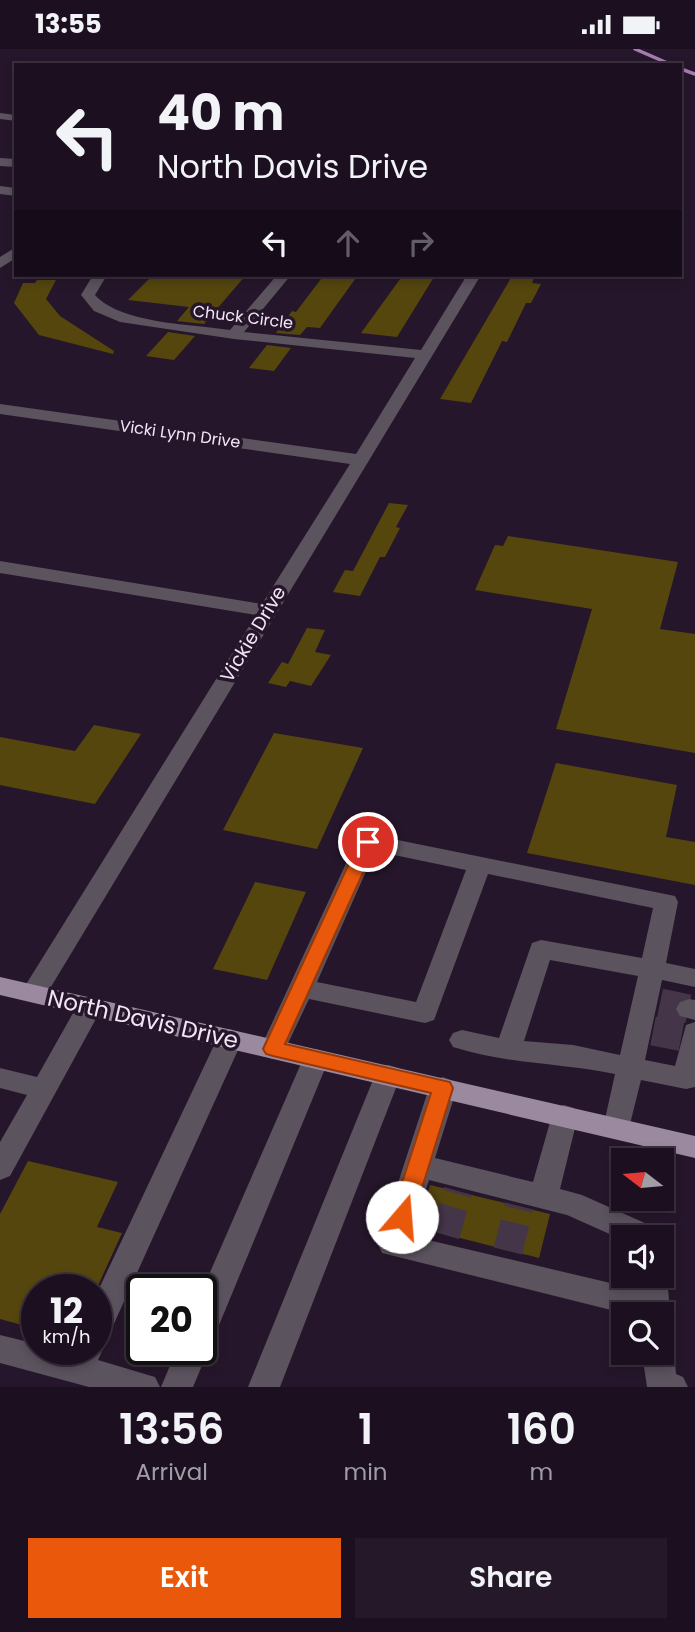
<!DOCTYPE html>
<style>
body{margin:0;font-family:Poppins,sans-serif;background:#251929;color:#f1f3f6;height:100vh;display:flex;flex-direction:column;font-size:26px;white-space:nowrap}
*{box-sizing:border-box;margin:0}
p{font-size:23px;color:#a09da5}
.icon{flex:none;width:38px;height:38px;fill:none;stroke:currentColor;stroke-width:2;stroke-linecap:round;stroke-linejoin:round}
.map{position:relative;height:1338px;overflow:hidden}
.drawer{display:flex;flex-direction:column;background:#1c1020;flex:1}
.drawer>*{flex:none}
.hud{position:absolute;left:14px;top:14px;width:668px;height:214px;border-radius:0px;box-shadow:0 4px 10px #0003,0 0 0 2px #3a303e;background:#1c1020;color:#f1f3f6;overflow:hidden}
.needle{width:46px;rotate:286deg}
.buttons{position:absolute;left:611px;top:1099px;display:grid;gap:14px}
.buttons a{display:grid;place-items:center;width:63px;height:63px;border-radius:0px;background:#1c1020;box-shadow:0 4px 10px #0003,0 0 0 2px #3a303e;font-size:35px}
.speed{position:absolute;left:21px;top:1225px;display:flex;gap:14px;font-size:35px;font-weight:700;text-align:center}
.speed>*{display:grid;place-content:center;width:91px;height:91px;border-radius:50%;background:#1c1020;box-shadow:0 4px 10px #0003,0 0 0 2px #3a303e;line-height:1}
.speed small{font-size:18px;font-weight:400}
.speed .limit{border:4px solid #111;border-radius:10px;background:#fff;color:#111}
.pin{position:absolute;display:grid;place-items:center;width:60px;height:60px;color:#fff;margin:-30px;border:4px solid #fff;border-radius:50%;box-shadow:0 2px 7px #0007}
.me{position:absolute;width:77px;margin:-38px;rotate:18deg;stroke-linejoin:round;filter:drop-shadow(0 0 5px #0008)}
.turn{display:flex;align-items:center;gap:24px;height:147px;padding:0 28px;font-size:32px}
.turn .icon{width:91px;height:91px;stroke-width:2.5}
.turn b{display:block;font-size:49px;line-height:60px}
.lanes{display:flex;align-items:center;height:66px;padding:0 28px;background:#0003;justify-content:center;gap:35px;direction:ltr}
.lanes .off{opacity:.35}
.eta{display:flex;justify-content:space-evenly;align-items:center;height:119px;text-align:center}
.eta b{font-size:42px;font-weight:600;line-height:49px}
.cta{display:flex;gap:14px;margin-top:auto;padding:14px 28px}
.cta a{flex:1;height:80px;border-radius:0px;background:#ea580c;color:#fff;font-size:28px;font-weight:600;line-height:80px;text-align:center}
.cta a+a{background:#251929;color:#f1f3f6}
.status{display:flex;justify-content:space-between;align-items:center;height:49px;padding:0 35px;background:#1c1020;direction:ltr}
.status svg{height:19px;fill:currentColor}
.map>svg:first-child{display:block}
</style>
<div class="status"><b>13:55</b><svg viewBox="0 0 49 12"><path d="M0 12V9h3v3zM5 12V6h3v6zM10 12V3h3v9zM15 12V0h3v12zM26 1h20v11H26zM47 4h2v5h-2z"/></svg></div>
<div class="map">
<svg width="695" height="1338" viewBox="0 0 695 1338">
<rect width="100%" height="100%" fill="#26162b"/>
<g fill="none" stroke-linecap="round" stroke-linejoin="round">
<path stroke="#a57bb0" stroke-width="3.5" d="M635,0L672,16
M681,20L695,25"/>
</g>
<path fill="#55460e" d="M159,226H246L204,275L177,272L189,258L128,251L151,228H159Z
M324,226H358L320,279L307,278L300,286L276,284L292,262L296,263Z
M403,226L434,228L397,288L361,284Z
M512,227L534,229L532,234L541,235L531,254H526L507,293L502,292L471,354L440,350Z
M37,231H56L46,250L60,267L114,302L113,305L39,286L14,254L23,234H35Z
M168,283L195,287L174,311L146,307Z
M267,296L291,299L274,322L249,319Z
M389,454L408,456L396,478L400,479L385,508H380L360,547L333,543L345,521L353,522Z
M508,487L678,513L660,580L695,585V704L556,680L592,560L475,541L495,496L503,497Z
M307,579L325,581L315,603L331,606L311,637L290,632L286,638L268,634L282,613L288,615Z
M94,676L141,685L95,755L0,736V688L75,702Z
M274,684L363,699L317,800L223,781Z
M556,714L677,736L666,788L695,793V836L527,804Z
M255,833L306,843L267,931L213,920Z
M28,1112L118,1133L97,1178L122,1184L96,1241L56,1231L51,1241H37V1271L33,1279L0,1270V1165Z
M430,1136L550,1165L539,1209L417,1178Z"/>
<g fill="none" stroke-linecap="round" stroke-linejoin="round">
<path stroke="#453549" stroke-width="29" stroke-dasharray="29 14" stroke-linecap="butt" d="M660,954L689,960
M653,982L684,988
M445,1186L458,1142
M508,1202L519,1157"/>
<path fill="#5b535e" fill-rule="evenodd" d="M0,64L16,66V72L0,70Z
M0,109L16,110V118L0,117Z
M0,137L16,139V147L0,145Z
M16,198V209L0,219V208Z
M93,226H107L95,246C121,275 192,275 230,281L277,226H291L244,283L421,301L467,226H481L43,951L34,953L25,951L21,944L25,937L256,566L0,524V512L262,555L350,415L0,365V355L356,405L415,309L234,290L120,273L94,262L81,246Z
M368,785L675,847L678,853L666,914L695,920V938L662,931L645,1011L675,1017L686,976L695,973V1038L686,1040L641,1031L627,1087L617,1090L607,1087L603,1079L615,1025C561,1014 506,1015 453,998L449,991L453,984L462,981L499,989L532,894L541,891L642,909L653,859L488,825L434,971L425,974L309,950L282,1007L273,1010L264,1007L260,1000L356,793L360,788ZM375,802L466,821L416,953L317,933ZM550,911L638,927L620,1006L573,996L524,992Z
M90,947L99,950L103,957L10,1127L0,1131V1093L27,1046L0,1039V1019L37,1028L81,950Z
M689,950L695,951V971L680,967L676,960L680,953Z
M230,980L239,983L243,990L107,1290L99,1293L103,1300L98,1311L155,1328L160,1338H89L0,1314V1286L37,1295V1300L69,1304L71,1300H96V1246L217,990L221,983Z
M316,1000L325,1003L329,1010L217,1281L212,1291L206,1293L209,1300L193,1338H161L177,1300H201V1244L303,1010L307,1003Z
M388,1016L398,1019L401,1026L280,1338H248L375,1026L378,1019Z
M443,1028L453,1032L457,1039L435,1109L533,1133L554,1059L564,1056L574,1059L578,1067L560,1140L582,1146L656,1179L661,1188H623V1191L567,1166L429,1131L411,1187L636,1240L635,1227H662V1219C669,1235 672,1260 665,1275L662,1276V1265H627L382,1204L378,1195L429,1039L433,1032Z
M662,1291L669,1294L674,1304L676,1325L683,1328L688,1338H647L642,1304H662Z"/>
<path fill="#9a899f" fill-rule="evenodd" d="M0,928L695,1087V1109L0,946Z"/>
</g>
<path fill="#ea580c" stroke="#983908" stroke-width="2" d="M368,787L377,793L285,995L450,1033L453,1039L413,1168L410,1175L402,1178L394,1175L391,1168L431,1044L273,1007L266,1005L263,1000L359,793Z"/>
<g text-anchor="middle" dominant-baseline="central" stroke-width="7" stroke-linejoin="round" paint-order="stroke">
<g font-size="16" fill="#f2e6f5" stroke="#26162b">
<text transform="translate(243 268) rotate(7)">Chuck Circle</text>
<text transform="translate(180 385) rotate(8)">Vicki Lynn Drive</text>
</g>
<g font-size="19" fill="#f2e6f5" stroke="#26162b">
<text transform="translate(253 585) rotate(-59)">Vickie Drive</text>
</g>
<g font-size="23" fill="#f2e6f5" stroke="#26162b">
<text transform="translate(143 970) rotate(13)">North Davis Drive</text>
</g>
</g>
</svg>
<div class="buttons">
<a><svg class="needle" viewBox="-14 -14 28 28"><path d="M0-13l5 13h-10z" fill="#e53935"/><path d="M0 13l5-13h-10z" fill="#a09da5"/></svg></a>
<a><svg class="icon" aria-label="sound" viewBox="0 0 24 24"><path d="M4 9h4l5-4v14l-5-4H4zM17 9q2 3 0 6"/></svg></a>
<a><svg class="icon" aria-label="search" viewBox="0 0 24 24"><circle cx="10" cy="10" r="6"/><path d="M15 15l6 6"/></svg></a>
</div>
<div class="speed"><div>12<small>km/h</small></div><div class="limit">20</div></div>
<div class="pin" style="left:368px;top:793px;background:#d93025"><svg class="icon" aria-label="arrive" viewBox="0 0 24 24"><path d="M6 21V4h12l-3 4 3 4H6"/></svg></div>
<svg class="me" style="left:402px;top:1168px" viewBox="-20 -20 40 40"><circle r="19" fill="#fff"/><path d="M0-13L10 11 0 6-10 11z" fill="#ea580c"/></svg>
<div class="hud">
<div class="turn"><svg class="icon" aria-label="left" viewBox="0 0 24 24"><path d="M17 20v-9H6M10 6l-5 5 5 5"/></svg><div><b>40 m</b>North Davis Drive</div></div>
<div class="lanes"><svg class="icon" aria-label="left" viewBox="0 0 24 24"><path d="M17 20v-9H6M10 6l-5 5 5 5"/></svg><svg class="icon off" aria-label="ahead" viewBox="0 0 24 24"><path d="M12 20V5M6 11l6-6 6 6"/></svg><svg class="icon off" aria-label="right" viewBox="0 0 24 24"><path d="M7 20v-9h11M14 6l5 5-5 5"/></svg></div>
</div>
</div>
<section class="drawer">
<div class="eta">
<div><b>13:56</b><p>Arrival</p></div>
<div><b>1</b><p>min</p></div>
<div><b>160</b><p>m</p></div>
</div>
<div class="cta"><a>Exit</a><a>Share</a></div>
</section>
